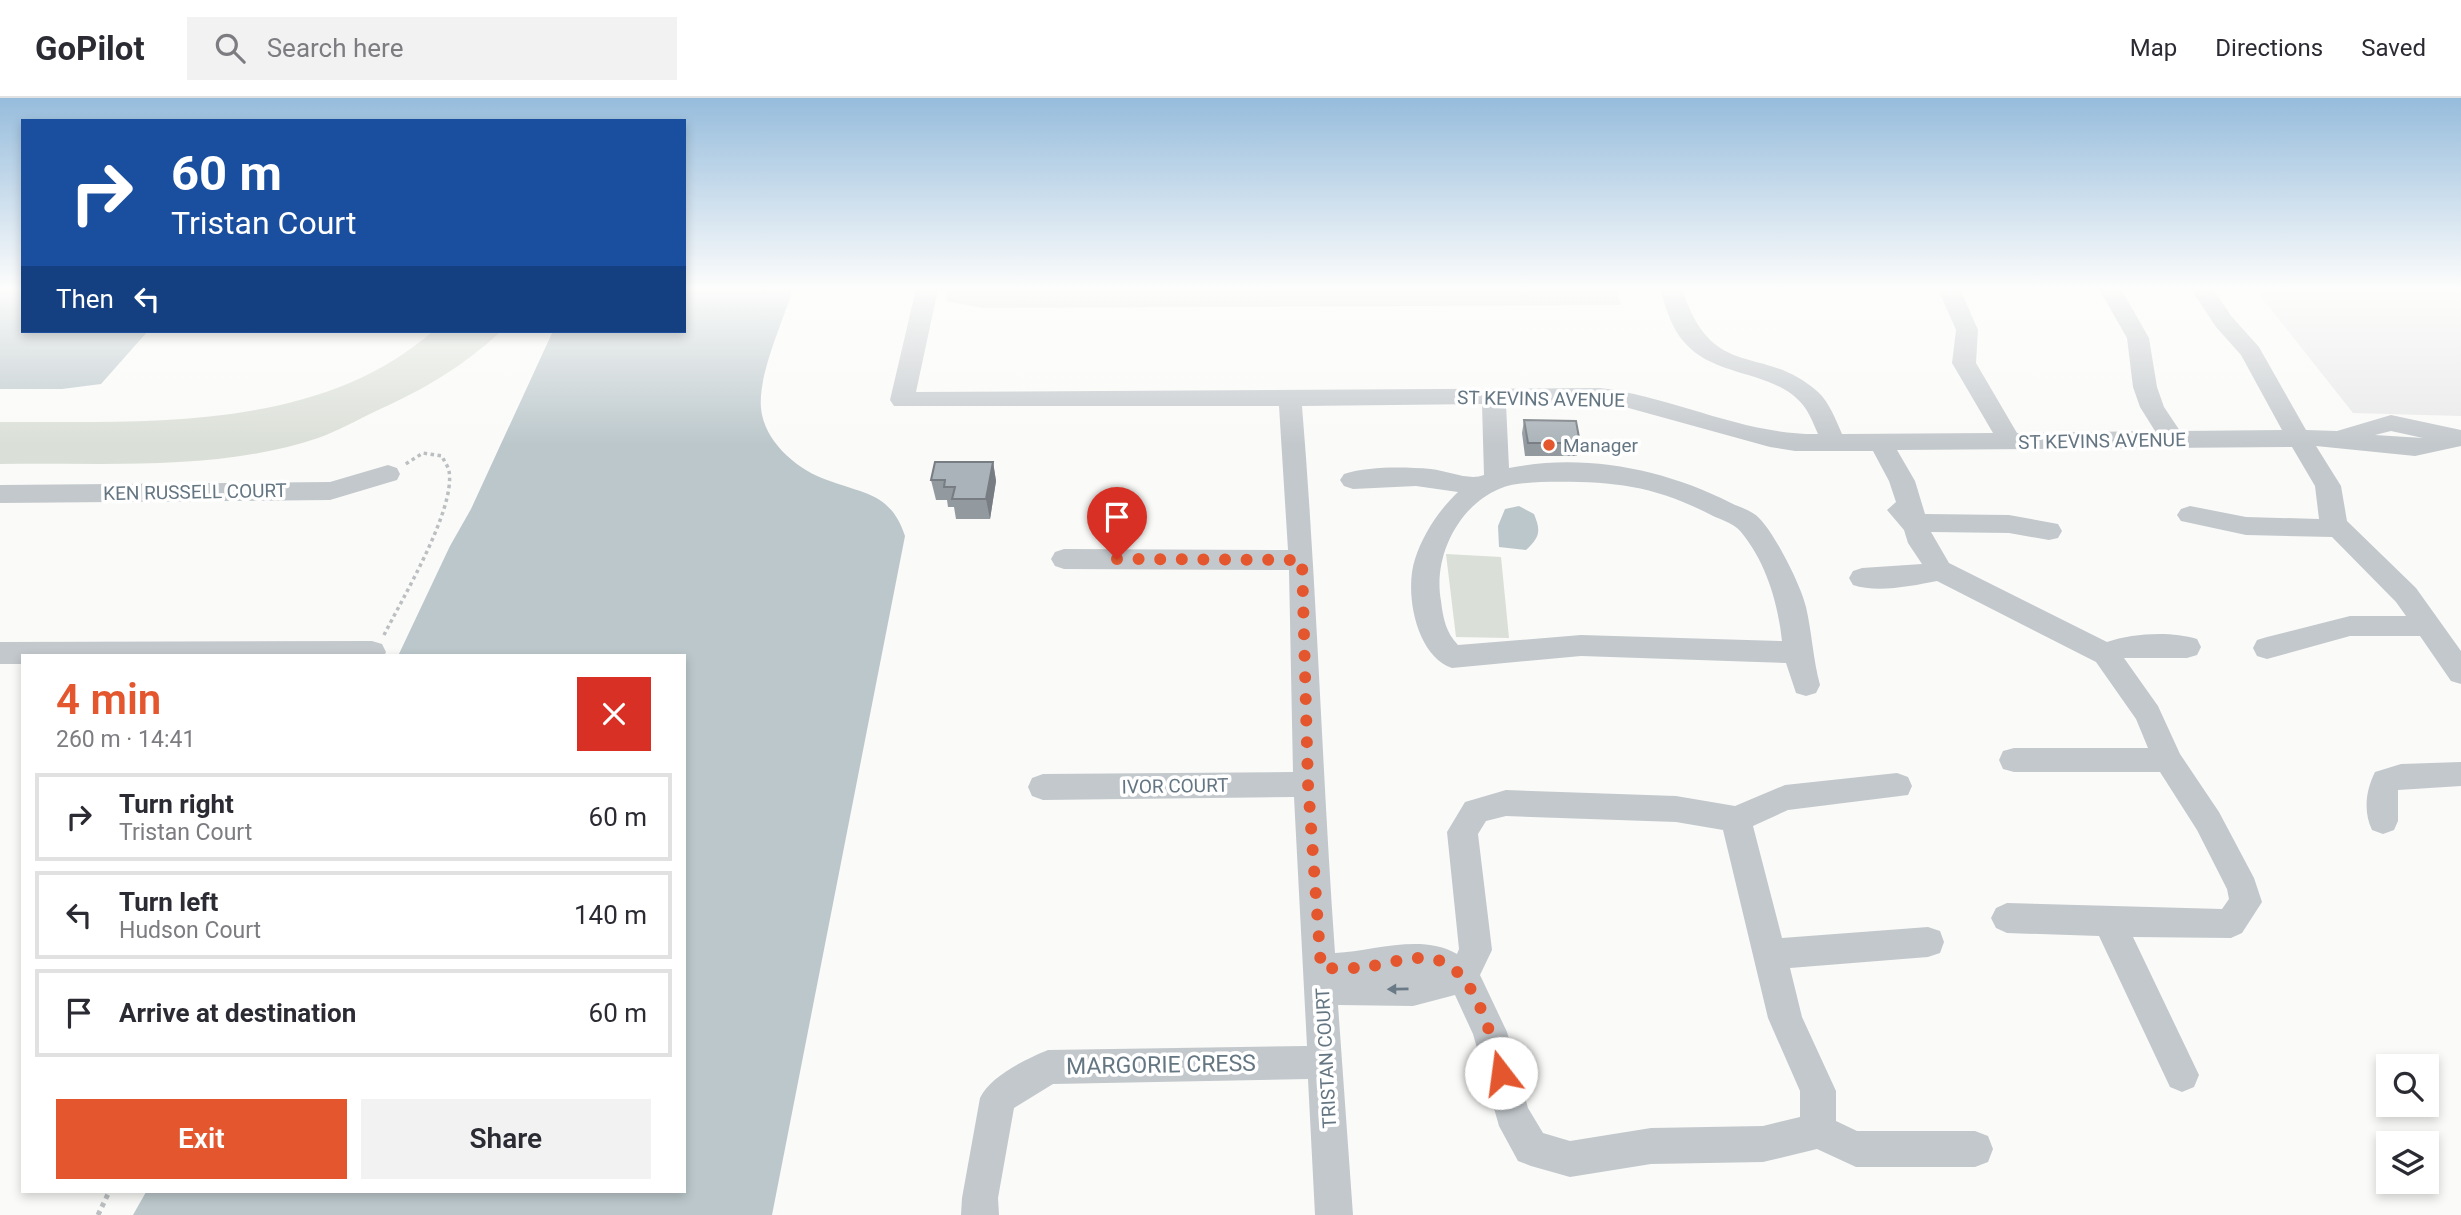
<!DOCTYPE html>
<meta charset="utf-8">
<style>
body{margin:0;font-family:Roboto,sans-serif;background:#f2f2f3;color:#2b2b33;height:100vh;display:flex;flex-direction:column;font-size:26px;white-space:nowrap}
*{box-sizing:border-box;margin:0}
p{font-size:23px;color:#7c7c81}
.icon{flex:none;width:38px;height:38px;fill:none;stroke:currentColor;stroke-width:2;stroke-linecap:round;stroke-linejoin:round}
.map{position:relative;flex:1;overflow:hidden}
.panel{position:absolute;left:21px;top:556px;width:665px;height:539px;display:flex;flex-direction:column;background:#fff;border-radius:0px;box-shadow:0 4px 10px #0003}
.panel>*{flex:none}
.top-card{position:absolute;left:21px;top:21px;width:665px;height:214px;border-radius:0px;box-shadow:0 4px 10px #0003;background:#1a4fa0;color:#fff;overflow:hidden}
.tools{position:absolute;left:2376px;top:956px;display:grid;gap:14px}
.tools a{display:grid;place-items:center;width:63px;height:63px;border-radius:0px;background:#fff;box-shadow:0 4px 10px #0003;font-size:35px}
.pin{position:absolute;display:grid;place-items:center;width:60px;height:60px;color:#fff;margin:-72px -30px;border-radius:50% 50% 50% 0;rotate:-45deg;box-shadow:0 0 7px #0007}
.pin .icon{rotate:45deg}
.me{position:absolute;width:77px;margin:-38px;rotate:345deg;stroke-linejoin:round;filter:drop-shadow(0 0 5px #0008)}
.turn{display:flex;align-items:center;gap:24px;height:147px;padding:0 35px;font-size:32px}
.turn .icon{width:91px;height:91px;stroke-width:2.5}
.turn b{display:block;font-size:49px;line-height:60px}
.then{display:flex;align-items:center;height:66px;padding:0 35px;background:#0003;gap:14px;font-size:26px}
.round{display:grid;place-items:center;flex:none;width:74px;height:74px;border-radius:0px;background:#f2f2f3}
.summary{display:flex;align-items:center;justify-content:space-between;height:119px;padding:0 35px}
h1{font-size:42px;font-weight:600;line-height:52px;color:#e4572e}
.button{display:flex;gap:14px;margin-top:auto;padding:14px 35px}
.button a{flex:1;height:80px;border-radius:0px;background:#e4572e;color:#fff;font-size:28px;font-weight:600;line-height:80px;text-align:center}
.button a+a{background:#f2f2f3;color:#2b2b33}
ul{padding:0;list-style:none}
li{display:flex;align-items:center;gap:21px;height:88px;margin:0 14px 10px;padding:0 21px;border:4px solid #e1e1e2;border-radius:0px}
li div{flex:1}
li b{display:block;font-size:26px}
li em{font-style:normal}
header{display:flex;align-items:center;gap:42px;box-sizing:border-box;height:98px;padding:0 35px;background:#fff;border-bottom:2px solid #e1e1e2}
header strong{font-size:33px}
nav{display:flex;gap:38px;margin-inline-start:auto;font-size:24px}
.search{width:490px;height:63px;background:#f2f2f3;display:flex;align-items:center;gap:18px;box-sizing:border-box;padding:0 24px;border-radius:0px;color:#7c7c81;font-size:26px}
.map>svg:first-child{display:block}
</style>
<header>
<strong>GoPilot</strong>
<div class="search"><svg class="icon" aria-label="search" viewBox="0 0 24 24"><circle cx="10" cy="10" r="6"/><path d="M15 15l6 6"/></svg>Search here</div>
<nav><a>Map</a><a>Directions</a><a>Saved</a></nav>
</header>
<div class="map">
<svg width="2461" height="1117" viewBox="0 0 2461 1117">
<rect width="100%" height="100%" fill="#fafaf8"/>
<path fill="#e8e9e9" d="M2255,191H2461V318L2353,315Z"/>
<path fill="#dadfd7" d="M948,191H1616L1621,207L983,210L946,203Z
M433,233H501C464,268 423,292 376,313C357,322 338,333 318,340C217,374 105,364 0,366V324C144,323 317,335 433,233Z
M1446,456L1501,459L1509,540L1456,539Z"/>
<path fill="#bbc7cb" d="M0,191H23V233H148L101,286L62,291H0Z
M684,191H793C783,224 758,276 761,310C764,344 798,372 827,382C864,396 891,395 905,438L772,1117H133L146,1094H684V558H398L450,448L471,411L553,233H684Z
M1519,408L1534,416C1541,433 1540,439 1526,452L1499,449L1498,428L1505,411Z"/>
<g fill="none" stroke-linecap="round" stroke-linejoin="round">
<path stroke="#bbbfc2" stroke-width="3.5" stroke-dasharray="3.5 3.5" stroke-linecap="butt" d="M384,537C402,501 456,411 449,373C448,368 444,363 442,358L423,355L404,367"/>
<path stroke="#bbbfc2" stroke-width="5" stroke-dasharray="4.5 4.5" stroke-linecap="butt" d="M98,1117L109,1094"/>
<path fill="#c3c8cc" fill-rule="evenodd" d="M916,191H938L916,294L1600,290C1674,299 1743,337 1818,336C1814,327 1810,316 1803,307C1775,272 1715,280 1685,245C1671,230 1666,210 1660,191H1682C1713,286 1762,244 1818,294C1829,304 1836,322 1842,336L1993,335L1952,265L1956,232L1938,191H1960L1978,232L1976,265L2017,335L2155,333L2140,309L2133,289L2127,240L2099,191H2121L2149,240L2157,289L2164,309L2180,333L2282,332L2241,257L2216,229L2191,191H2213L2232,219L2259,249L2306,332L2337,333L2391,317L2461,332V348L2415,358L2316,348L2341,388L2347,423L2416,490L2461,553V586L2451,583L2420,538H2350L2267,561L2257,558L2253,550L2257,542L2267,539L2350,518H2406L2396,504L2332,439L2246,437L2181,423L2177,417L2181,411L2190,408L2246,419L2319,421L2315,388L2292,349L1897,352L1915,383L1925,416L2009,417L2058,426L2062,433L2058,440L2049,442L2009,435L1931,434L1949,465L2107,544C2133,535 2171,533 2197,541L2201,549L2197,557L2187,560H2124L2158,608L2180,656L2219,714L2254,780L2262,804L2242,835L2231,840L2133,839L2199,977L2194,989L2182,994L2170,989L2099,838L2007,835L1996,830L1991,820L1996,810L2007,805L2222,811L2229,801L2227,791L2197,732L2160,674H2014L2003,671L1999,662L2003,653L2014,650H2148L2136,621L2096,564L1937,483C1912,488 1877,495 1853,487L1849,480L1853,473L1862,470L1922,466L1908,445L1904,432L1887,412L1896,404L1889,383L1873,353H1795L1770,349L1625,309L1506,306L1509,370C1584,355 1664,371 1731,405C1739,409 1753,413 1759,420C1775,436 1801,487 1806,509C1812,535 1813,561 1820,587L1816,595L1806,598L1796,595L1786,565L1581,558L1452,570C1416,558 1404,494 1415,461C1423,436 1439,412 1458,394L1416,388L1353,391L1344,388L1340,382L1344,376C1370,368 1404,369 1431,371C1449,373 1469,383 1484,377L1482,306L1302,308C1317,490 1322,673 1335,855C1373,853 1422,835 1457,856L1459,851L1447,734L1465,704L1506,692L1676,698L1735,708L1785,687L1897,675L1908,679L1912,688L1908,697L1788,712L1753,728L1782,840L1928,829L1940,833L1944,844L1940,855L1928,859L1790,870L1802,919L1836,993V1023L1857,1033H1975L1988,1038L1993,1051L1988,1064L1975,1069H1856L1817,1051L1763,1064L1651,1066L1570,1079L1531,1068L1518,1063L1499,1028L1473,936L1455,897L1413,908L1338,907L1353,1117H1315L1308,981L1053,986L1014,1010L998,1100L999,1117H961L962,1100L980,1000C990,978 1026,961 1048,952L1307,948L1294,699L1043,702L1032,698L1028,689L1032,680L1043,676L1293,674L1289,472L1064,471L1055,468L1051,461L1055,454L1064,451L1288,452L1279,308H894L890,302ZM2391,333L2423,340L2375,337ZM1541,384C1609,383 1652,386 1713,418C1722,422 1735,426 1741,434C1766,464 1778,505 1782,543L1581,537L1458,547C1446,535 1443,520 1441,503C1433,460 1457,409 1499,391C1512,385 1527,385 1541,384ZM1506,718L1676,724L1723,732L1768,920L1800,993V1019L1763,1028L1651,1030L1570,1043L1543,1035L1528,1010L1507,934L1480,877L1492,852L1478,736L1486,723Z
M388,367L397,370L400,376L397,382L330,402L0,405V387L330,384Z
M372,543L382,546L386,554L384,558H23V566H0V544Z
M2461,664V688L2398,692V723L2394,732L2383,736L2372,732C2363,713 2366,692 2375,674L2401,666Z"/>
</g>
<path fill="#929a9f" d="M1524,322L1580,345L1577,358H1525L1522,335Z
M993,364L996,383L990,421H956L954,409H948L947,402H936L931,382Z"/>
<path fill="#777d82" d="M993,364L996,383L990,421L986,401Z"/>
<path fill="#aab3b9" stroke="#777d82" stroke-width="2" d="M1524,322L1576,323L1580,345H1528Z
M935,364H993L986,401H952L955,389H944L945,382H931Z"/>
<defs><path id="oneway-solid" d="M-6-.8H1V-3.2L6.5 0L1 3.2V.8H-6Z" transform="scale(1.75)"/></defs>
<use fill="#6a7a87" href="#oneway-solid" transform="translate(1398 891) rotate(179)"/>
<linearGradient id="sky" x2="0" y2="1"><stop stop-color="#96bcdc"/><stop offset="0.55" stop-color="#fdfdfc"/><stop offset="1" stop-color="#fdfdfc" stop-opacity="0"/></linearGradient>
<rect width="2461" height="347" fill="url(#sky)"/>
<g fill="none" stroke-linecap="round" stroke-linejoin="round">
<path stroke="#e4572e" stroke-width="12" stroke-dasharray="0 21.6" d="M1117,461L1302,462L1308,686L1321,870C1335,870 1350,871 1364,869C1386,867 1416,855 1438,862C1476,874 1492,940 1501,975"/>
</g>
<circle fill="#e4572e" stroke="#fff" stroke-width="2.5" cx="1549" cy="347" r="7"/>
<g text-anchor="middle" dominant-baseline="central" stroke-width="7" stroke-linejoin="round" paint-order="stroke">
<g font-size="19" fill="#657683" stroke="#fff">
<text transform="translate(1541 301) rotate(1)">ST KEVINS AVENUE</text>
<text transform="translate(2102 343) rotate(-1)">ST KEVINS AVENUE</text>
<text transform="translate(195 394) rotate(-1)">KEN RUSSELL COURT</text>
<text transform="translate(1175 688) rotate(-1)">IVOR COURT</text>
<text transform="translate(1326 960) rotate(-93)">TRISTAN COURT</text>
</g>
<g font-size="19" fill="#657683" stroke="#fff" text-anchor="start">
<text x="1563" y="347">Manager</text>
</g>
<g font-size="23" fill="#657683" stroke="#fff">
<text transform="translate(1161 967) rotate(-1)">MARGORIE CRESS</text>
</g>
</g>
</svg>
<div class="tools">
<a><svg class="icon" aria-label="search" viewBox="0 0 24 24"><circle cx="10" cy="10" r="6"/><path d="M15 15l6 6"/></svg></a>
<a><svg class="icon" aria-label="layers" viewBox="0 0 24 24"><path d="M12 4l9 5-9 5-9-5zM3 14l9 5 9-5"/></svg></a>
</div>
<div class="pin" style="left:1117px;top:461px;background:#d93025"><svg class="icon" aria-label="arrive" viewBox="0 0 24 24"><path d="M6 21V4h12l-3 4 3 4H6"/></svg></div>
<svg class="me" style="left:1501px;top:975px" viewBox="-20 -20 40 40"><circle r="19" fill="#fff"/><path d="M0-13L10 11 0 6-10 11z" fill="#e4572e"/></svg>
<div class="top-card">
<div class="turn"><svg class="icon" aria-label="right" viewBox="0 0 24 24"><path d="M7 20v-9h11M14 6l5 5-5 5"/></svg><div><b>60 m</b>Tristan Court</div></div>
<div class="then">Then<svg class="icon" aria-label="left" viewBox="0 0 24 24"><path d="M17 20v-9H6M10 6l-5 5 5 5"/></svg></div>
</div>
<section class="panel">
<div class="summary"><div><h1>4 min</h1><p>260 m · 14:41</p></div><a class="round" style="background:#d93025;color:#fff"><svg class="icon" aria-label="close" viewBox="0 0 24 24"><path d="M6 6l12 12M18 6L6 18"/></svg></a></div>
<ul>
<li><svg class="icon" aria-label="right" viewBox="0 0 24 24"><path d="M7 20v-9h11M14 6l5 5-5 5"/></svg><div><b>Turn right</b><p>Tristan Court</p></div><em>60 m</em></li>
<li><svg class="icon" aria-label="left" viewBox="0 0 24 24"><path d="M17 20v-9H6M10 6l-5 5 5 5"/></svg><div><b>Turn left</b><p>Hudson Court</p></div><em>140 m</em></li>
<li><svg class="icon" aria-label="arrive" viewBox="0 0 24 24"><path d="M6 21V4h12l-3 4 3 4H6"/></svg><div><b>Arrive at destination</b></div><em>60 m</em></li>
</ul>
<div class="button"><a>Exit</a><a>Share</a></div>
</section>
</div>
